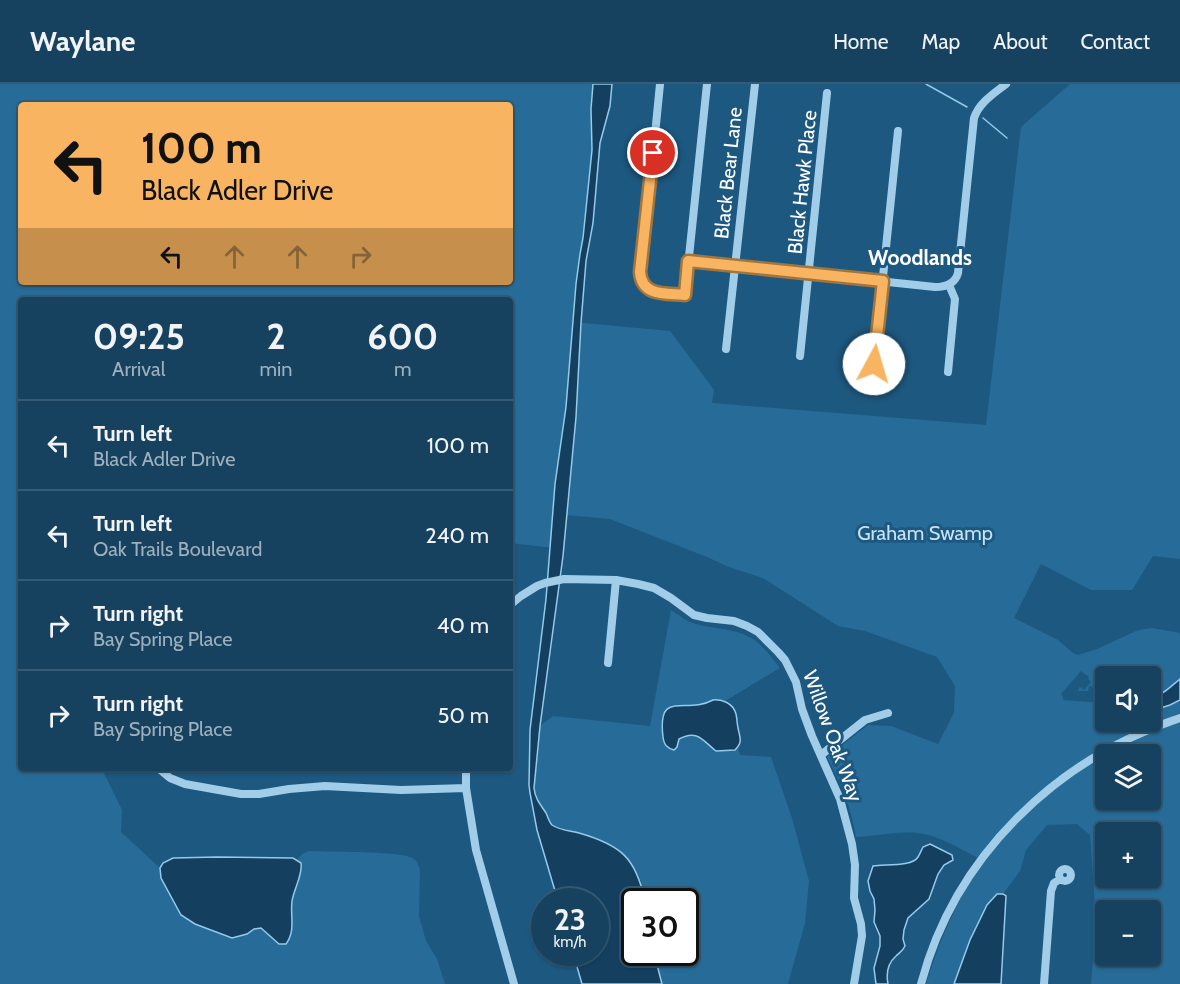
<!DOCTYPE html>
<meta charset="utf-8">
<style>
body{margin:0;font-family:Cabin,sans-serif;background:#234d69;color:#f1f3f6;height:100vh;display:flex;flex-direction:column;font-size:22px;white-space:nowrap}
*{box-sizing:border-box;margin:0}
p{font-size:20px;color:#9eb0bd}
.icon{flex:none;width:33px;height:33px;fill:none;stroke:currentColor;stroke-width:2;stroke-linecap:round;stroke-linejoin:round}
.map{position:relative;flex:1;overflow:hidden}
.drawer{position:absolute;left:18px;top:213px;width:495px;height:474px;display:flex;flex-direction:column;background:#164260;border-radius:6px;box-shadow:0 2px 4px #0004,0 0 0 2px #355b75}
.drawer>*{flex:none}
.hud{position:absolute;left:18px;top:18px;width:495px;height:183px;border-radius:6px;box-shadow:0 2px 4px #0004,0 0 0 2px #355b75;background:#f8b460;color:#111;overflow:hidden}
.controls{position:absolute;left:1095px;top:582px;display:grid;gap:12px}
.controls a{display:grid;place-items:center;width:66px;height:66px;border-radius:6px;background:#164260;box-shadow:0 2px 4px #0004,0 0 0 2px #355b75;font-size:30px}
.speed{position:absolute;left:531px;top:804px;display:flex;gap:12px;font-size:30px;font-weight:700;text-align:center}
.speed>*{display:grid;place-content:center;width:78px;height:78px;border-radius:50%;background:#164260;box-shadow:0 2px 4px #0004,0 0 0 2px #355b75;line-height:1}
.speed small{font-size:15px;font-weight:400}
.speed .limit{border:3px solid #111;border-radius:9px;background:#fff;color:#111}
.pin{position:absolute;display:grid;place-items:center;width:51px;height:51px;color:#fff;margin:-26px;border:3px solid #fff;border-radius:50%;box-shadow:0 2px 6px #0007}
.me{position:absolute;width:66px;margin:-33px;rotate:6deg;stroke-linejoin:round;filter:drop-shadow(0 0 4px #0008)}
.turn{display:flex;align-items:center;gap:21px;height:126px;padding:0 24px;font-size:27px}
.turn .icon{width:78px;height:78px;stroke-width:2.5}
.turn b{display:block;font-size:42px;line-height:51px}
.lanes{display:flex;align-items:center;height:57px;padding:0 24px;background:#0003;justify-content:center;gap:30px;direction:ltr}
.lanes .off{opacity:.35}
.eta{display:flex;justify-content:space-evenly;align-items:center;height:102px;text-align:center}
.eta b{font-size:36px;font-weight:700;line-height:42px}
ul{padding:0;list-style:none}
li{display:flex;align-items:center;gap:18px;height:90px;padding:0 24px;border-top:2px solid #355b75}
li div{flex:1}
li b{display:block;font-size:22px}
li em{font-style:normal}
header{display:flex;align-items:center;gap:36px;box-sizing:border-box;height:84px;padding:0 30px;background:#164260;border-bottom:2px solid #355b75}
header strong{font-size:28px}
nav{display:flex;gap:33px;margin-inline-start:auto;font-size:21px}
.map>svg:first-child{display:block}
</style>
<header>
<strong>Waylane</strong>
<nav><a>Home</a><a>Map</a><a>About</a><a>Contact</a></nav>
</header>
<div class="map">
<svg width="1180" height="900" viewBox="0 0 1180 900">
<rect width="100%" height="100%" fill="#1d5880"/>
<path fill="#276c98" fill-rule="evenodd" d="M0,0H593L591,25L592,66L583,154L580,170L576,200L573,238L670,247L714,306L712,319L986,341L1021,43L1070,0H1180V475L1153,472L1132,506H1091L1041,480L1014,534L1058,556L1073,569L1078,571L1097,565L1136,547L1144,545L1152,544L1180,549V631C1161,638 1142,645 1124,654C1068,681 1013,724 978,774C959,764 938,751 917,749C900,747 874,752 856,753C851,722 841,700 827,673L868,641L891,642L938,660L954,629L955,602L937,573L865,547L838,542L763,494L729,483L707,473L610,435L566,431L563,465L510,459V216H21V684H100L104,689L122,726L121,748L160,784L161,794L163,798L181,831L195,840L232,854L247,850L254,845L261,844L279,860L292,834L291,819L301,779L297,776L302,770L309,767C326,768 402,767 412,774C417,776 418,781 420,785L419,832L426,857L437,875L445,900H0ZM21,21H510V198H21ZM1081,587L1089,593L1088,595L1091,598L1084,606L1080,603L1078,607H1088L1089,602L1094,603V607L1100,608L1104,613L1102,619L1063,616V613L1061,610ZM1106,592H1150V638H1106Z
M671,526C679,531 687,538 696,540C714,545 734,544 751,554C763,561 771,573 780,584L725,617C714,613 708,621 697,622C691,622 677,620 673,621C658,627 661,650 665,661L678,660L679,655C688,650 700,651 708,659C711,662 710,664 715,666C718,667 731,667 735,666L738,663L740,671L771,673L792,734L809,797L805,839L788,900H662L654,869L686,868V818L645,817L641,797L635,784L594,754L557,743L551,740L535,712L534,704L540,642L553,632L650,642Z
M1180,637V900H1091L1096,836L1090,751L1077,740L1047,741L1026,766L1020,787L1003,810H997L987,821L970,856L954,900H926C940,855 959,810 987,772C1010,741 1049,706 1081,684C1111,664 1146,650 1180,637ZM1106,670H1150V716H1106ZM1106,748H1150V794H1106ZM1106,826H1150V872H1106Z"/>
<path fill="#143f5f" stroke="#95caea" stroke-width="1.5" d="M593,0H612L610,22L600,59L593,139L586,177L581,239L576,333L563,472L540,642L534,704C535,714 540,720 546,729C548,733 549,738 552,741C559,746 571,747 579,749C621,761 636,774 645,817L634,818V868L654,869L662,900H582L573,869L596,868V818L558,817L537,746L530,709L529,701L530,646L546,515L555,400L566,323L576,200L580,170L583,154L592,66L591,25Z
M1180,595V616L1170,621L1151,627V614C1163,611 1170,603 1180,595Z
M713,616C722,615 733,619 736,630C737,634 737,639 738,644C740,654 743,658 735,666L716,667C703,657 698,645 679,655L677,663L674,666C667,664 664,661 663,653C657,604 686,631 713,616Z
M930,760L952,771L953,776L944,781L938,790L929,815L908,834L904,846L903,855L905,862C902,868 900,868 896,872C887,880 886,890 888,900H876L874,884L880,862V852L874,838L875,826L874,815L870,807L868,797L873,782C885,780 912,783 918,773C920,770 921,767 923,763Z
M217,773L293,774L301,779C303,790 294,805 292,817C290,831 296,847 286,860H279L261,844L254,845L247,850L232,854L195,840L181,831L161,794L160,784L163,779L173,774Z
M997,810H1003L1006,812L1001,900H954L970,856L987,821Z"/>
<g fill="none" stroke-linecap="round" stroke-linejoin="round">
<path stroke="#95caea" stroke-width="1.5" d="M926,0L967,23
M983,34L1007,54"/>
<path stroke="#a2cde9" stroke-width="8" d="M660,0L641,192C646,212 668,209 685,211L707,0
M689,177L935,203C946,203 955,200 958,189L974,34C979,19 993,10 1006,0
M726,265L755,0
M800,272L827,9
M874,280L898,47
M948,288L955,215L949,201
M510,521L521,512L537,502L545,499L564,495L616,496L638,500L654,504L671,514L694,531L707,534L734,537L747,542L758,548L778,568L785,576L796,598L802,625L812,652L840,715L852,760L855,781L854,814L861,840L862,852L854,900
M608,579L616,496
M821,671L865,636L888,629
M158,684L170,694L185,700L241,710H259L289,705L325,702L401,706L466,704
M466,684V704L476,766L514,900
M1059 791a6 6 0 1 1 12 0a6 6 0 1 1-12 0Z
M921,900C955,772 1056,675 1180,634
M1044,900L1051,807L1054,799L1060,795"/>
</g>
<g fill="none" stroke-linecap="round" stroke-linejoin="round">
<defs>
<path id="route" d="M653,69L640,188C642,213 666,209 685,211L688,177L883,197L874,280"/>
</defs>
<use href="#route" stroke="#a1753e" stroke-width="15"/>
<use href="#route" stroke="#f8b460" stroke-width="10"/>
</g>
<g text-anchor="middle" dominant-baseline="central" stroke-width="6" stroke-linejoin="round" paint-order="stroke">
<g font-size="20" fill="#fff" stroke="#1d5880">
<text transform="translate(728 89) rotate(-84)">Black Bear Lane</text>
<text transform="translate(802 98) rotate(-84)">Black Hawk Place</text>
<text transform="translate(833 652) rotate(70)">Willow Oak Way</text>
</g>
<g font-size="20" fill="#c6e3f7" stroke="#1d5880">
<text x="925" y="449">Graham Swamp</text>
</g>
<g font-size="21" font-weight="bold" fill="#fff" stroke="#1d5880">
<text x="920" y="173">Woodlands</text>
</g>
</g>
</svg>
<div class="controls">
<a><svg class="icon" aria-label="sound" viewBox="0 0 24 24"><path d="M4 9h4l5-4v14l-5-4H4zM17 9q2 3 0 6"/></svg></a>
<a><svg class="icon" aria-label="layers" viewBox="0 0 24 24"><path d="M12 4l9 5-9 5-9-5zM3 14l9 5 9-5"/></svg></a>
<a>+</a>
<a>−</a>
</div>
<div class="speed"><div>23<small>km/h</small></div><div class="limit">30</div></div>
<div class="pin" style="left:653px;top:69px;background:#d93025"><svg class="icon" aria-label="arrive" viewBox="0 0 24 24"><path d="M6 21V4h12l-3 4 3 4H6"/></svg></div>
<svg class="me" style="left:874px;top:280px" viewBox="-20 -20 40 40"><circle r="19" fill="#fff"/><path d="M0-13L10 11 0 6-10 11z" fill="#f8b460"/></svg>
<div class="hud">
<div class="turn"><svg class="icon" aria-label="left" viewBox="0 0 24 24"><path d="M17 20v-9H6M10 6l-5 5 5 5"/></svg><div><b>100 m</b>Black Adler Drive</div></div>
<div class="lanes"><svg class="icon" aria-label="left" viewBox="0 0 24 24"><path d="M17 20v-9H6M10 6l-5 5 5 5"/></svg><svg class="icon off" aria-label="ahead" viewBox="0 0 24 24"><path d="M12 20V5M6 11l6-6 6 6"/></svg><svg class="icon off" aria-label="ahead" viewBox="0 0 24 24"><path d="M12 20V5M6 11l6-6 6 6"/></svg><svg class="icon off" aria-label="right" viewBox="0 0 24 24"><path d="M7 20v-9h11M14 6l5 5-5 5"/></svg></div>
</div>
<section class="drawer">
<div class="eta">
<div><b>09:25</b><p>Arrival</p></div>
<div><b>2</b><p>min</p></div>
<div><b>600</b><p>m</p></div>
</div>
<ul>
<li><svg class="icon" aria-label="left" viewBox="0 0 24 24"><path d="M17 20v-9H6M10 6l-5 5 5 5"/></svg><div><b>Turn left</b><p>Black Adler Drive</p></div><em>100 m</em></li>
<li><svg class="icon" aria-label="left" viewBox="0 0 24 24"><path d="M17 20v-9H6M10 6l-5 5 5 5"/></svg><div><b>Turn left</b><p>Oak Trails Boulevard</p></div><em>240 m</em></li>
<li><svg class="icon" aria-label="right" viewBox="0 0 24 24"><path d="M7 20v-9h11M14 6l5 5-5 5"/></svg><div><b>Turn right</b><p>Bay Spring Place</p></div><em>40 m</em></li>
<li><svg class="icon" aria-label="right" viewBox="0 0 24 24"><path d="M7 20v-9h11M14 6l5 5-5 5"/></svg><div><b>Turn right</b><p>Bay Spring Place</p></div><em>50 m</em></li>
</ul>
</section>
</div>
